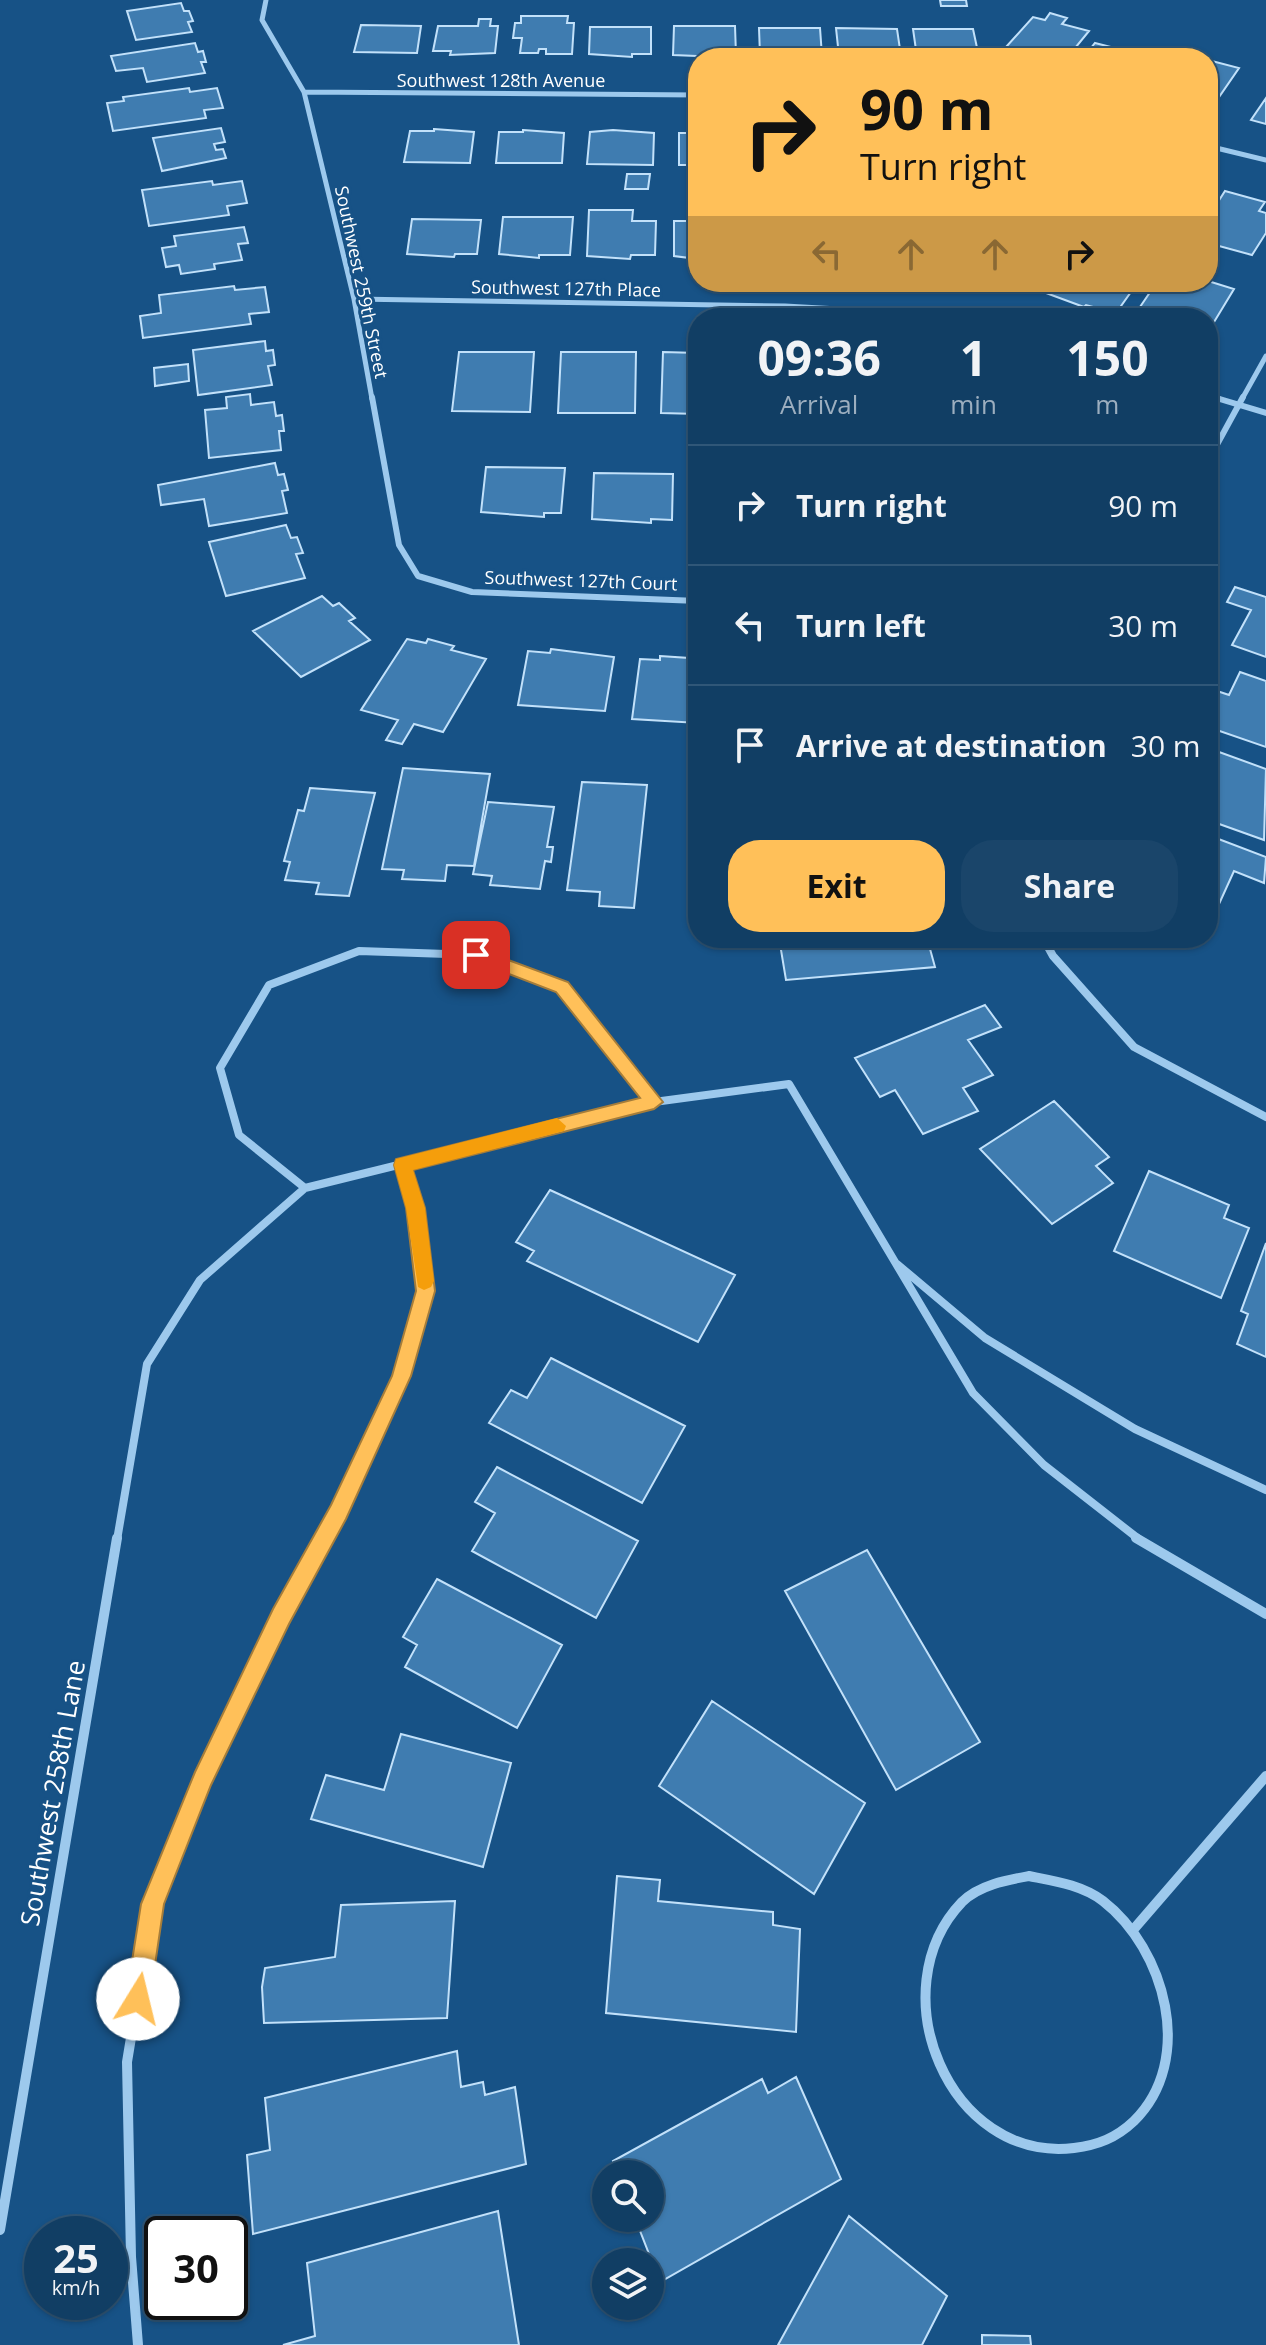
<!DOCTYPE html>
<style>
body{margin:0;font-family:"Open Sans",sans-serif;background:#1a456a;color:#f1f3f6;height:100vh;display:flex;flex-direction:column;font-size:30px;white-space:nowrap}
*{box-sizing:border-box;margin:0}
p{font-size:26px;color:#9caebf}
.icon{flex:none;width:44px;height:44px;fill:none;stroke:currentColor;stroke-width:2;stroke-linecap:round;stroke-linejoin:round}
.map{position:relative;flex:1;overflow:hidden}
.sheet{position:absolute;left:688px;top:308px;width:530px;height:640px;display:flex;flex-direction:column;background:#113e64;border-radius:32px;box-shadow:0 2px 6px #0004,0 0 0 2px #305778}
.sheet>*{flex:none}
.guide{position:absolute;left:688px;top:48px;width:530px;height:244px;border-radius:32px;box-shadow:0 2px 6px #0004,0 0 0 2px #305778;background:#ffc059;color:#111;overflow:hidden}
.tools{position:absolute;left:592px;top:2160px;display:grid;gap:16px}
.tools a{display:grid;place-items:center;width:72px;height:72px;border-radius:50%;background:#113e64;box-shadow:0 2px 6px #0004,0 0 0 2px #305778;font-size:40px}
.speed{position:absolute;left:24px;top:2216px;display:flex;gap:16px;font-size:40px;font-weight:700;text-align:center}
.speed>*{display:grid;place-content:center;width:104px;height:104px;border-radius:50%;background:#113e64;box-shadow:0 2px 6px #0004,0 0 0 2px #305778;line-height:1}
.speed small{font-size:20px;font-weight:400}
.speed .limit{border:4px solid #111;border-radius:12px;background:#fff;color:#111}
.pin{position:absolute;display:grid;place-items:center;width:68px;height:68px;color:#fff;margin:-34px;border-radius:16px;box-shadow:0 4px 12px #0006}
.me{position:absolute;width:88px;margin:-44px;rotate:9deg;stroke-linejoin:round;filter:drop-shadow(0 0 6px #0008)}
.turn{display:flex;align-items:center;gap:28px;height:168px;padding:0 40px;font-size:36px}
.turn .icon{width:104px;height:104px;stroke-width:2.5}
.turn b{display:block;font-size:56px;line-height:68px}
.lanes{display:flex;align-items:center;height:76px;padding:0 40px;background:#0003;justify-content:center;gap:40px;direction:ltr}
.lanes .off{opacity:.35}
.eta{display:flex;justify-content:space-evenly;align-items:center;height:136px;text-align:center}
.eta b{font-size:48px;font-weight:700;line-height:56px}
.cta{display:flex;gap:16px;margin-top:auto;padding:16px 40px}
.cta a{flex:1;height:92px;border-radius:32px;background:#ffc059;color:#111;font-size:32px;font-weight:700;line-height:92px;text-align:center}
.cta a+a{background:#1a456a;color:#f1f3f6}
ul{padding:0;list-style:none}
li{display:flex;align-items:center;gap:24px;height:120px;padding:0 40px;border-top:2px solid #305778}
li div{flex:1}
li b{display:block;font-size:30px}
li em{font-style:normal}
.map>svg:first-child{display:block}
</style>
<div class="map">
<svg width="1266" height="2345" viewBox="0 0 1266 2345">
<rect width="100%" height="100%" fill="#175286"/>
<path fill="#3f7cb0" stroke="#c2e1fa" stroke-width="2" d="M940,0H966L967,6H941Z
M181,3L184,11H189L193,21L188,22L192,32L136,40L127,11Z
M1050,13L1067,18L1062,24L1089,31L1067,58H1016L1022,51L1006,47L1033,17L1045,20Z
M521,16H568L567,23H574L572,54H546V49H539L538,53H520L522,38H513L515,23H521Z
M479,19H491L490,26H498L495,53L450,55L451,51H433L438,26H478Z
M361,25L421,26L417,53L354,52Z
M674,26H735L736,55H721V57L673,55Z
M590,27H651V54H632V57L589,54Z
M759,28H820L822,56L760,55Z
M836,28L897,29L901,56H839Z
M913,29H973L979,57H917Z
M195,43L198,52L203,51L206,62H201L205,73L147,82L143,68L116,71L111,56Z
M1095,43L1154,58H1083Z
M1208,60L1239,68L1219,97L1211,95L1208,100Z
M189,88L190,92L217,88L223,108L204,110L206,118L113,131L107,103L124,101L123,97Z
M1266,98V124L1251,120Z
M221,128L225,142L214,144L216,150L223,149L226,158L162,171L153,138Z
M434,129L474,132L470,163L404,162L410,131H434Z
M523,130L564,133L562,163H496L499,132H523Z
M613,130L654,133L653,165L587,164L590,132Z
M679,133H698V165H679Z
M627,174H650L648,189H625Z
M212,181L213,185L242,181L247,203L227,206L229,215L149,226L142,190Z
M1225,191L1265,202L1259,211L1266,213V233L1252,255L1208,243V205H1216Z
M589,210H633L632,221H656L655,255H631L630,259L587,256Z
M503,217H573L570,255H539V258L499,254Z
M412,219L481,220L477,254H455L454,257L407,254Z
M674,221H698V259L674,256Z
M244,227L248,243L238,244L242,260L214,264L215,269L181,274L179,265L166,267L162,248L176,246L174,236Z
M1208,281L1234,289L1208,332V318H1144L1149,310L1140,307L1157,282Z
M1054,282H1138L1116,313L1086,305L1084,307L1046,293Z
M234,286L235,290L265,287L269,312L249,314L251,324L143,338L140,316L161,313L159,295Z
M265,341L266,351L273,350L275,365L268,366L272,385L198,395L193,350Z
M459,352H534L530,412L452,411Z
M561,352H636L635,413H558Z
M663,352L698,353V414L661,413Z
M188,364L189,381L155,386L154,368Z
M250,394L251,405L274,402L276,416L282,415L284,431H279L281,450L209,458L205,410L227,408L226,397Z
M275,463L278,475L284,474L288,490L282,491L287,513L209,526L204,499L161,505L158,485Z
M486,467L565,468L561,513H544V517L481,512Z
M594,473L673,474L672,520L651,519V523L592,519Z
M286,525L291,538L297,537L303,553L296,554L305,578L226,596L209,542Z
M1235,587L1266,597V657L1232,645L1251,610L1227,602Z
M322,596L333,606L339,603L355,618L349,621L370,640L301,677L253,631Z
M407,639L426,643L428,639L454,646L451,650L486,659L443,732L414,724L402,744L386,740L398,720L361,710Z
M551,649L614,657L605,711L518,705L528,651L550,653Z
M660,656L689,658V662H698V723L632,719L640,659L660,660Z
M1240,672L1266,681V747L1208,727V688L1229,695Z
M1208,748L1266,769L1264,840L1208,820Z
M403,768L490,774L474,866L447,865L445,881L402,879L404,870L382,869Z
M582,782L647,785L634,908L599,906L600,892L567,890Z
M310,788L375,793L349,896L316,894L319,883L285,880L290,862L284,861L298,810L304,811Z
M488,802L554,807L547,847H553L552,855L551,862L545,861L540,889L490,885L492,876L473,874Z
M1208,835L1266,857L1264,883L1234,871L1214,915L1208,913Z
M779,938H927L935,967L786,980Z
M985,1005L1001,1027L968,1040L993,1075L963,1088L978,1111L923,1134L895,1090L880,1097L855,1058Z
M1054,1101L1109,1157L1096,1166L1113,1183L1052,1224L980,1149Z
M1149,1171L1229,1205L1224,1218L1249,1228L1221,1298L1114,1251Z
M550,1190L735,1275L698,1342L527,1261L534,1251L516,1242Z
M1266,1243V1357L1237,1344L1248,1314L1241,1311Z
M551,1358L685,1426L642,1503L489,1423L511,1390L527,1398Z
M497,1467L638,1541L596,1618L472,1551L495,1513L475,1502Z
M867,1550L980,1742L896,1790L785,1591Z
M437,1579L562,1645L517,1728L405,1667L417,1645L403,1637Z
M712,1701L865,1803L814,1894L659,1786Z
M401,1734L511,1763L483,1867L311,1819L326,1775L384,1790Z
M617,1876L660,1880L658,1901L773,1912V1925L800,1929L796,2032L606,2013Z
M455,1901L447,2018L264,2023L262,1987L265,1968L335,1957L341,1905Z
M457,2051L461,2087L483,2082L485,2095L515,2087L526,2164L253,2234L247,2155L270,2150L265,2098Z
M796,2077L841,2179L660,2282L635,2218H650V2174H618L613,2161L762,2079L768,2093Z
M498,2211L519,2345H283L315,2336L307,2263Z
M849,2216L947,2296L922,2345H778Z
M982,2335L1030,2336L1031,2345H982Z"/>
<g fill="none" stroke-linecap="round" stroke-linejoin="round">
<path stroke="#9dc9ed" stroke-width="5" d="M266,0L262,20L304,92L354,299L372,399
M304,92L698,95
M1208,146L1266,160
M354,299L785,306L874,311L921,318
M1208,396L1220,399
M1242,399L1266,356"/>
<path stroke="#9dc9ed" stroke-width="6" d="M372,397L399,545L418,576L472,592L698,601
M1213,397L1266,413
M1208,461L1243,397"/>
<path stroke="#9dc9ed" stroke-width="8" d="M1043,938L1053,956L1134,1047L1266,1117
M305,1188L239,1135L220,1068L269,985L359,951L476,955L562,987L654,1102
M897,1264L985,1338L1135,1429L1266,1490
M117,1540L147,1364L200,1280L305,1188L654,1102L789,1084L973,1393L1044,1465L1140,1540
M323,1540L401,1376L425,1291L416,1208L403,1165"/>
<path stroke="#9dc9ed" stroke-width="10" d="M1136,1538L1266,1614
M1029,1876C1054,1881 1082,1885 1103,1901C1165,1949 1196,2060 1134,2121C1116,2138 1098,2145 1074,2148C949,2163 878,1990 962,1902C979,1885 1007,1880 1029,1876Z
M1133,1930L1266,1776
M0,2230L117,1538
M138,2345L131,2257L127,2062L153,1904L202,1779L281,1617L324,1538"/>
</g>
<path fill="#ffc059" stroke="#a67d3a" stroke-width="2" d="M476,948L568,982L663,1102L654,1109L413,1170L425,1208L435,1291L411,1376L346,1519L289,1624L211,1785L164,1904L150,1999L146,2007L138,2011L129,2007L126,1999L141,1904L195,1772L273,1609L331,1505L392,1376L416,1291L406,1208L394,1165L396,1159L640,1098L556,992L470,959L468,955L470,950Z"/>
<path fill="#f59e0b" d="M557,1118L566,1126L564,1131L413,1170L425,1208L434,1281L431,1287L424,1290L418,1287L406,1208L394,1165L396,1159Z"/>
<g text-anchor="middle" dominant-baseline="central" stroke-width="6" stroke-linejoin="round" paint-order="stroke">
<g font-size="18" fill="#fff" stroke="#175286">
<text x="501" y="80">Southwest 128th Avenue</text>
<text transform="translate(362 282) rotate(78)">Southwest 259th Street</text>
<text transform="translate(566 288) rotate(1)">Southwest 127th Place</text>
<text transform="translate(581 580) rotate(2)">Southwest 127th Court</text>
</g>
<g font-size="26" fill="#fff" stroke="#175286">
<text transform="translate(52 1793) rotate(-80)">Southwest 258th Lane</text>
</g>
</g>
</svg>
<div class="tools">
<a><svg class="icon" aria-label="search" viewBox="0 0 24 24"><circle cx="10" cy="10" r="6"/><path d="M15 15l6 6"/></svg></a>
<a><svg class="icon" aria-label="layers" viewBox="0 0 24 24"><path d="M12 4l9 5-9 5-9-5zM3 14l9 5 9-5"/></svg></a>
</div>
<div class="speed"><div>25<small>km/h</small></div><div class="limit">30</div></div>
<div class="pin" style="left:476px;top:955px;background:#d93025"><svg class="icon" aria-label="arrive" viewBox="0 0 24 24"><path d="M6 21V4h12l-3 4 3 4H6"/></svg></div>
<svg class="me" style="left:138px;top:1999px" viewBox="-20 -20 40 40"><circle r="19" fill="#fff"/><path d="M0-13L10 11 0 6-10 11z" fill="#ffc059"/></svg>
<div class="guide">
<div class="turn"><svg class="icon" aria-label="right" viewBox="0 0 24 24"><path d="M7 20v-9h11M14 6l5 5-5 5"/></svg><div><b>90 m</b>Turn right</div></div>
<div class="lanes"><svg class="icon off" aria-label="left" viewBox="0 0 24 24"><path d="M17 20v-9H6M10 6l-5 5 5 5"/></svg><svg class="icon off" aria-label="ahead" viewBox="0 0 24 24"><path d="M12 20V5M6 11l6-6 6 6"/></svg><svg class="icon off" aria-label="ahead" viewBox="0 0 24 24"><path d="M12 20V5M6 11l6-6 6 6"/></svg><svg class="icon" aria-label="right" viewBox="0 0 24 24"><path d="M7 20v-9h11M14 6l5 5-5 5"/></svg></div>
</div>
<section class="sheet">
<div class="eta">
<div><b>09:36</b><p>Arrival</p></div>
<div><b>1</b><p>min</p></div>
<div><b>150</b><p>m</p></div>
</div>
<ul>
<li><svg class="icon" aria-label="right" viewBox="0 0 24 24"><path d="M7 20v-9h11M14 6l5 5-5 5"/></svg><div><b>Turn right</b></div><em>90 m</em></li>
<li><svg class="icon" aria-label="left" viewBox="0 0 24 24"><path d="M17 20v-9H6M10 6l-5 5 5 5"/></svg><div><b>Turn left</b></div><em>30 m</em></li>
<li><svg class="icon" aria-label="arrive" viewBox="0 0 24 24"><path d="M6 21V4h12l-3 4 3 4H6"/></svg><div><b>Arrive at destination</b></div><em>30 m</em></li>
</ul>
<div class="cta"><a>Exit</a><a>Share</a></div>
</section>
</div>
